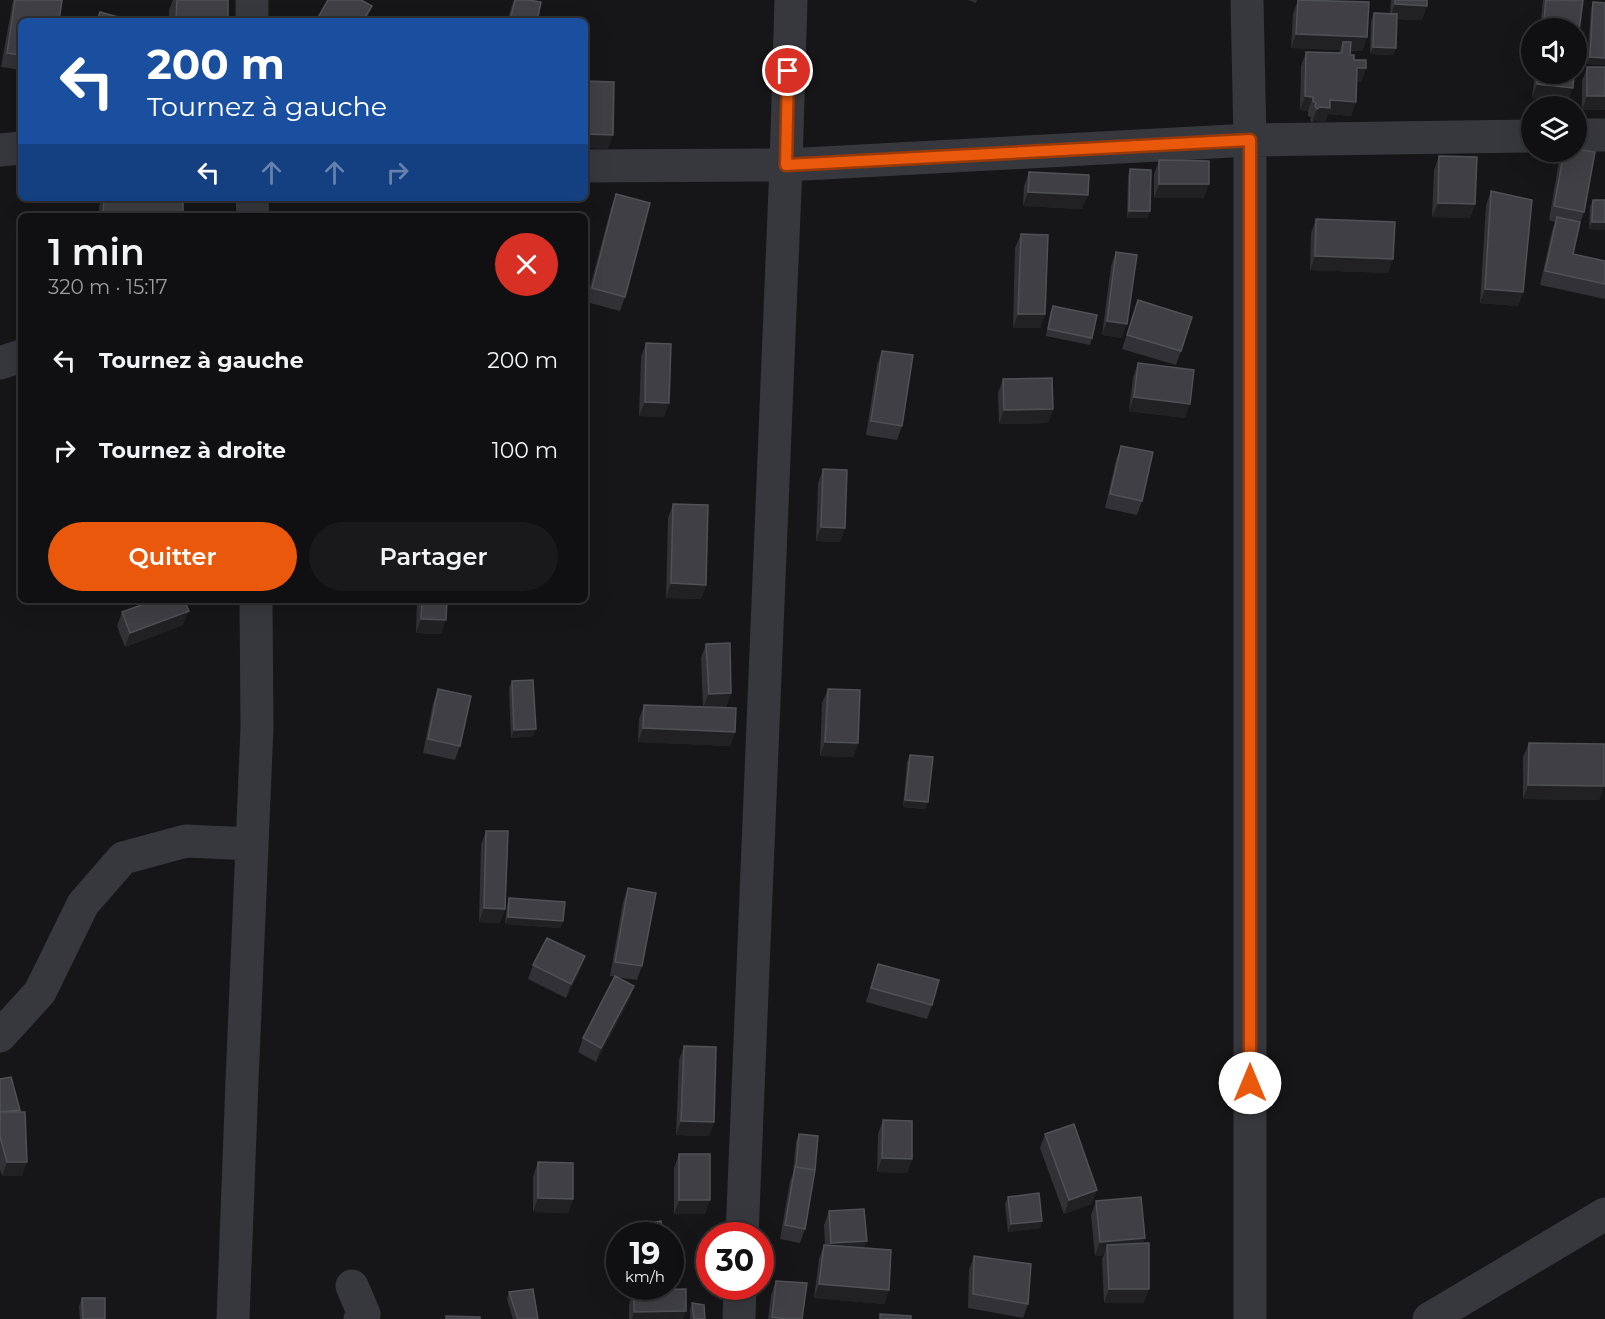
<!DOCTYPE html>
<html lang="fr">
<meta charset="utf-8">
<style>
body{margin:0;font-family:Montserrat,sans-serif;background:#19191b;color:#f1f3f6;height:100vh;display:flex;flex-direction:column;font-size:22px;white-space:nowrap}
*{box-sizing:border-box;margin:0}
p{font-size:20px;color:#9c9d9f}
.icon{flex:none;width:33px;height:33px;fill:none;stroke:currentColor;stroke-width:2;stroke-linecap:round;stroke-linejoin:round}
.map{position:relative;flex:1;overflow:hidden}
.details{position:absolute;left:18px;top:213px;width:570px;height:390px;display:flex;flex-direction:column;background:#101012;border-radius:9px;box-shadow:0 6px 24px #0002,0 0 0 2px #303032}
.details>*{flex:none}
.guide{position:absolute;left:18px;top:18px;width:570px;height:183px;border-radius:9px;box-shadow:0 6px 24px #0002,0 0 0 2px #303032;background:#1a4fa0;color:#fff;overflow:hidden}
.controls{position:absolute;left:1521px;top:18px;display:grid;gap:12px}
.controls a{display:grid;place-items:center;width:66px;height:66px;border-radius:50%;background:#101012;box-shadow:0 6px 24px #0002,0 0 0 2px #303032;font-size:30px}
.speed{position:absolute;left:606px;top:1222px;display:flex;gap:12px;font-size:30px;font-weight:700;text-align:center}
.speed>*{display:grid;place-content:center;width:78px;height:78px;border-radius:50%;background:#101012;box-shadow:0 6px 24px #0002,0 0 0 2px #303032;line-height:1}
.speed small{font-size:15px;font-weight:400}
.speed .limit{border:9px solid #d22;background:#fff;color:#111}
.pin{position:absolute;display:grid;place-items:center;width:51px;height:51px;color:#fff;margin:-26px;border:3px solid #fff;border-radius:50%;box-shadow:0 2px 6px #0007}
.me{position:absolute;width:66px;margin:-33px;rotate:0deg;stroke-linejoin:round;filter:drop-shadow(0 0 4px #0008)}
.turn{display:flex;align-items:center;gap:21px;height:126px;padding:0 30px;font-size:27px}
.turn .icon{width:78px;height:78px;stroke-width:2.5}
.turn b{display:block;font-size:42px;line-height:51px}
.lanes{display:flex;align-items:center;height:57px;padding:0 30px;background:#0003;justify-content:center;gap:30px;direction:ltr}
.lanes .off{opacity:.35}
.round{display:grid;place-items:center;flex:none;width:63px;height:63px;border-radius:32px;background:#19191b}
.headline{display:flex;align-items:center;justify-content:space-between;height:102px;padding:0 30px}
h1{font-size:36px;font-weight:600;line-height:45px}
.button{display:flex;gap:12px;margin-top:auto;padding:12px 30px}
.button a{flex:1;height:69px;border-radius:36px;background:#ea580c;color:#fff;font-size:24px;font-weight:600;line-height:69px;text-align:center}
.button a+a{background:#19191b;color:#f1f3f6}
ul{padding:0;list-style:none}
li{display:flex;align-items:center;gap:18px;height:90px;padding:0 30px}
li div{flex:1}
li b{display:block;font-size:22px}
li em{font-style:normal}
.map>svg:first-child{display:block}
</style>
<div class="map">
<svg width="1605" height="1319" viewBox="0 0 1605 1319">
<rect width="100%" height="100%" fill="#161618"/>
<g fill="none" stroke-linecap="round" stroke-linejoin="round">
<path stroke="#37383d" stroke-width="33" d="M252,0V21
M1247,0L1250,140V1319
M1576,135H1605
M0,150L21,148
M585,166L786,165L1250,140L1532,136
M252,198L253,216
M0,363L21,356
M0,1036L40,992L83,904L123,858L186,841L252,844
M742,1236L786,165L791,0
M352,1286L364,1314L360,1319
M233,1319L242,1081L257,728L256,600
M739,1319L740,1287
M1429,1319L1605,1214"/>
</g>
<path fill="#323236" d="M13,0H62L21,21V70L1,67Z
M173,0H228V21H169V10Z
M514,0H529L537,21H508L510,11Z
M968,0H977L976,3Z
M1298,0L1367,37L1362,51H1350V55L1354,60L1366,68L1361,82H1357L1356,102L1351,116L1328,114L1325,122L1315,121L1312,123L1310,120L1311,117L1308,116V111L1300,110L1301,66L1306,52L1339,53L1340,50L1291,48L1293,14Z
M1391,0H1427V6L1422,20L1396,19V48L1393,55L1370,54L1371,21L1374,13L1390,14Z
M1543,0H1583L1576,28H1540Z
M1593,2L1605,3V65L1587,64L1591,9Z
M1587,67H1605V110H1582V81Z
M1535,74H1574L1568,102L1532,98Z
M1563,152H1576L1584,212L1580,224L1573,254L1605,261V299L1540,285L1552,231L1555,222L1549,220L1559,161Z
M1439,156L1475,204L1470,218L1432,217L1434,170Z
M1159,160L1204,198H1154V174Z
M1130,169L1150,211L1147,218H1127L1128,176Z
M1029,172L1082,209L1023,206L1024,186Z
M1491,191L1523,292L1518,306L1480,303L1486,205Z
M616,194L625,297L620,311L586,302L611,208Z
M102,198H183V216H99V206Z
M1593,200H1605V230L1589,229L1590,207Z
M1316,219L1388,273L1310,270L1311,233Z
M1021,234L1045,314L1040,328H1013L1015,248Z
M1116,252L1122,338L1102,335L1111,266Z
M1138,300L1181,351L1176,365L1122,349Z
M1053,306L1092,338L1090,345L1046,336L1050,313Z
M646,343L664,417L639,416L641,357Z
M882,351L902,426L897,440L866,435L877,365Z
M1138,363L1185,418L1129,411L1133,377Z
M1003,379L1053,409L1048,423L999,424L998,393Z
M1121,446L1142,501L1137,515L1105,508L1116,460Z
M823,469L845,528L840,542L816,541L818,483Z
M673,504L706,585L701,599L666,598L668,518Z
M417,600H447L441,634L416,633Z
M122,612L183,625L125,647L117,626Z
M706,644L731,693L726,707H711L735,732L730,746L638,742L639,719L644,705L703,707L701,658Z
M512,681L533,736L511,738L509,688Z
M438,689L460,746L455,760L423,753L433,703Z
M828,689L858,743L853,757L820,756L822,703Z
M1529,743L1604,786L1599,800L1523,799V757Z
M910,755L928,802L925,809L903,807L907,762Z
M486,831L505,909L500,923L479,922L481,845Z
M628,888L642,966L637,980L615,977L634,986L629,1000L596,1062L578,1052L583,1038L615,976H610L623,902Z
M509,898L563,921L560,928L505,924L507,905Z
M585,956L580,970L566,998L528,979L533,965Z
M878,964L932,1005L927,1019L866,1002L873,978Z
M684,1046L714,1122L709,1136L676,1135L679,1060Z
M0,1079L20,1110L19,1112L22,1176H2L0,1169Z
M883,1120L912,1159L907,1173L877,1172L878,1134Z
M799,1134L814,1173L805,1229L800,1243L780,1239L790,1181L793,1173L796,1141Z
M1045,1134L1092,1204L1064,1214L1040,1148Z
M679,1154L705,1214H674V1168Z
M538,1162L573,1199L568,1213L533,1212V1177Z
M1008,1197L1042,1221L1040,1228L1008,1232L1005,1204Z
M1096,1201L1143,1243L1144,1303H1104L1102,1259L1104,1255L1095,1256L1091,1215Z
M829,1211L864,1248L889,1290L884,1304L814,1298L819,1259L824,1245H825L824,1225Z
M637,1225L664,1236H635L634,1232Z
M974,1256L1028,1304L1023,1318L968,1308L969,1270Z
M776,1281L802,1319H768L771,1295Z
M634,1290L683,1319H629V1304Z
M509,1292L538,1319H513L507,1299Z
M82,1298L105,1319H80L79,1306Z
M692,1303L705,1319H690V1310Z"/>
<path fill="#212124" d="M1395,4L1427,6L1422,20L1390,18Z
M372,6L366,20V21H363Z
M1296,34L1367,37L1362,51L1342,50L1343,42L1340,50L1291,48Z
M1373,47L1396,48L1393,55L1370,54Z
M1590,57L1605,58V65L1587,64Z
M1357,68H1366L1361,82H1352Z
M1537,84L1573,88L1568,102L1532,98Z
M1305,96L1313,97L1308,111L1300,110Z
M1587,96H1605V110H1582Z
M1330,100L1356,102L1351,116L1328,114L1325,122L1315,121L1312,123L1317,109Z
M585,134L613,135L608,149L585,148Z
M1159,184H1209L1204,198H1154Z
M1028,192L1088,195L1082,209L1023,206Z
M1438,203L1475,204L1470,218L1432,217Z
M1129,211H1150L1147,218H1127Z
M1592,222H1605V230L1589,229Z
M1315,256L1393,259L1388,273L1310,270Z
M1485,289L1523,292L1518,306L1480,303Z
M1018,314H1045L1040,328H1013Z
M1107,321L1127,324L1122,338L1102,335Z
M1134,397L1190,404L1185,418L1129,411Z
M645,402L669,403L664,417L639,416Z
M1053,409L1048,423L999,424L1004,410Z
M821,527L845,528L840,542L816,541Z
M671,583L706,585L701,599L666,598Z
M189,611L183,625L125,647L130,633Z
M421,619L446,620L441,634L416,633Z
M731,693L726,707L703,708L709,694Z
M643,728L735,732L730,746L638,742Z
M536,729L533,736L511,738L514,730Z
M825,742L858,743L853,757L820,756Z
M1528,785L1604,786L1599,800L1523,799Z
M905,800L928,802L925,809L903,807Z
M484,908L505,909L500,923L479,922Z
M508,917L563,921L560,928L505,924Z
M585,956L580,970L566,998L571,984Z
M634,986L629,1000L596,1062L601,1048Z
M681,1121L714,1122L709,1136L676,1135Z
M882,1158L912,1159L907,1173L877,1172Z
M7,1162H27L22,1176H2Z
M1097,1190L1092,1204L1064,1214L1069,1200Z
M538,1198L573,1199L568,1213L533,1212Z
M679,1200H710L705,1214H674Z
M1042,1221L1040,1228L1008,1232L1011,1224Z
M1145,1238L1140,1252L1107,1245L1104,1255L1095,1256L1100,1242Z
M867,1241L861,1255L826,1257L831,1243Z
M819,1284L889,1290L884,1304L814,1298Z
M1109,1289H1149L1144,1303H1104Z
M686,1311L683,1319H632L634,1312Z"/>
<path fill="#3f3f44" stroke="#4f5156" stroke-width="1.5" d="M15,0H62L59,21H21V55L7,53Z
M177,0H228V21H176Z
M328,0H361L372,6L363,21H316Z
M515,0H529L541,2L537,21H510Z
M1298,0L1369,2L1367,37L1296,34Z
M1395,0H1427V6L1395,4Z
M1546,0H1583L1576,55V28H1543Z
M1593,2L1605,3V58L1590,57Z
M100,12L129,20L128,21H97Z
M1374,13L1397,14L1396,48L1373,47Z
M1343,42H1351L1350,55H1354V60H1366V68H1357L1356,102L1330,100V108L1320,107L1317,109L1315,106L1316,103L1313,101V97L1305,96L1306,52L1342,53Z
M1587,67H1605V96H1587Z
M1538,74H1574L1573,88L1537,84Z
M585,81L614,82L613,135L585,134Z
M1576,149L1595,152L1584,212L1554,206L1564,152H1576Z
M1439,156L1477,157L1475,204L1438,203Z
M1159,160L1209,161V184H1159Z
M1130,169L1151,170L1150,211H1129Z
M1029,172L1089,175L1088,195L1028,192Z
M1491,191L1532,200L1523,292L1485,289Z
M616,194L650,203L625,297L592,288Z
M104,198H183V216H103Z
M1593,200H1605V222H1592Z
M333,212L352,216H332Z
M1557,217L1580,222L1573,254L1605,261V284L1545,271Z
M1316,219L1395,222L1393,259L1315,256Z
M1021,234L1048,235L1045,314H1018Z
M1116,252L1137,255L1127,324L1107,321Z
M1138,300L1192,317L1181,351L1127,335Z
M1053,306L1097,315L1092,338L1048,329Z
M646,343L671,344L669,403L645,402Z
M882,351L913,355L902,426L871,421Z
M1138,363L1194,370L1190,404L1134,397Z
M1052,378L1053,409L1004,410L1003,379Z
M1121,446L1153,452L1142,501L1110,494Z
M823,469L847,470L845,528L821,527Z
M673,504L708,505L706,585L671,583Z
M155,600H184L189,611L130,633L122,612Z
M422,600H447L446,620L421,619Z
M730,643L731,693L709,694L706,644Z
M533,680L536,729L514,730L512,681Z
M438,689L471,696L460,746L428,739Z
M828,689L860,690L858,743L825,742Z
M644,705L736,708L735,732L643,728Z
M1529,743L1604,744V786L1528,785Z
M910,755L933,757L928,802L905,800Z
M486,831H508L505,909L484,908Z
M628,888L656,893L642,966L615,962Z
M509,898L565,902L563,921L508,917Z
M547,938L585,956L571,984L533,965Z
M878,964L939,980L932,1005L871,988Z
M615,976L634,986L601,1048L583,1038Z
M684,1046L716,1047L714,1122L681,1121Z
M11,1077L20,1110L0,1112V1079Z
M0,1112H25L27,1162H7L0,1137Z
M883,1120L912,1121V1159L882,1158Z
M1074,1124L1097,1190L1069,1200L1045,1134Z
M799,1134L818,1136L815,1170L796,1167Z
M679,1154H710V1200H679Z
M538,1162L573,1163V1199L538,1198Z
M795,1167L815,1170L805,1229L785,1225Z
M1039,1193L1042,1221L1011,1224L1008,1197Z
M1141,1197L1145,1238L1100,1242L1096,1201Z
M864,1209L867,1241L831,1243L829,1211Z
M661,1221L664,1236H639L637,1225Z
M1149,1243V1289H1109L1107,1245Z
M824,1245L891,1250L889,1290L819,1284Z
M974,1256L1031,1264L1028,1304L973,1294Z
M776,1281L807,1283L802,1319H785L772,1317Z
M533,1289L538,1319H518L509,1292Z
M686,1289V1311L634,1312V1290Z
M82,1298H105V1319H83Z
M692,1303L704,1305L705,1319H694Z
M880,1314L911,1316V1319H880Z
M446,1316L480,1317V1319H446Z"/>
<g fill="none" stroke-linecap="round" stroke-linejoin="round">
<defs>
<path id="route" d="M788,71L786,165L1250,140V1083"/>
</defs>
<use href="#route" stroke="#983908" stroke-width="15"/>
<use href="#route" stroke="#ea580c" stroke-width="10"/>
</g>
</svg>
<div class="controls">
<a><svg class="icon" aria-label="sound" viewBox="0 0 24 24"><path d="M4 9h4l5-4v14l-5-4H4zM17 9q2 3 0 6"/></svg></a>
<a><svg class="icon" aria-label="layers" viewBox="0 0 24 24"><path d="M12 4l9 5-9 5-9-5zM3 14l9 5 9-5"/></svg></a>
</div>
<div class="speed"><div>19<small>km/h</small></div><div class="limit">30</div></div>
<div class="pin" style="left:788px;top:71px;background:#d93025"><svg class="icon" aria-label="arrive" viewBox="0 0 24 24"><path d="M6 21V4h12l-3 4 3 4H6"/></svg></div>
<svg class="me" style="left:1250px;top:1083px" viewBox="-20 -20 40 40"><circle r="19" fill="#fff"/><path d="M0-13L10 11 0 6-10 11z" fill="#ea580c"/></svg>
<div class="guide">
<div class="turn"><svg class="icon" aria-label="left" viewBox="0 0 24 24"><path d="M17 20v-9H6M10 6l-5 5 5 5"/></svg><div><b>200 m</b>Tournez à gauche</div></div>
<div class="lanes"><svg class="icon" aria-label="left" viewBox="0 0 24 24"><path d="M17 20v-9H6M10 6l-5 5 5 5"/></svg><svg class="icon off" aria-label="ahead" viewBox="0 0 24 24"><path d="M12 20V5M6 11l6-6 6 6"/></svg><svg class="icon off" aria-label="ahead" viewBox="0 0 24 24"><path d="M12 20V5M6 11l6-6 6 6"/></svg><svg class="icon off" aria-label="right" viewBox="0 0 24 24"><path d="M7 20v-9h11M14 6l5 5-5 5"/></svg></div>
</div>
<section class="details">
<div class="headline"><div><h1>1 min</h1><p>320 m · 15:17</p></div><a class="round" style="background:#d93025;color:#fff"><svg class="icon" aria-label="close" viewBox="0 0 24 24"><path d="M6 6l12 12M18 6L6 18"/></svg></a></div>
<ul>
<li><svg class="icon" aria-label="left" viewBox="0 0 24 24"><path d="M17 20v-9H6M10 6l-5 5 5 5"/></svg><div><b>Tournez à gauche</b></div><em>200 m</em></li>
<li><svg class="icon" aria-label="right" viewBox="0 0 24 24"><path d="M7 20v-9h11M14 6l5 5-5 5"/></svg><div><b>Tournez à droite</b></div><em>100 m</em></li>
</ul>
<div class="button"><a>Quitter</a><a>Partager</a></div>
</section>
</div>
